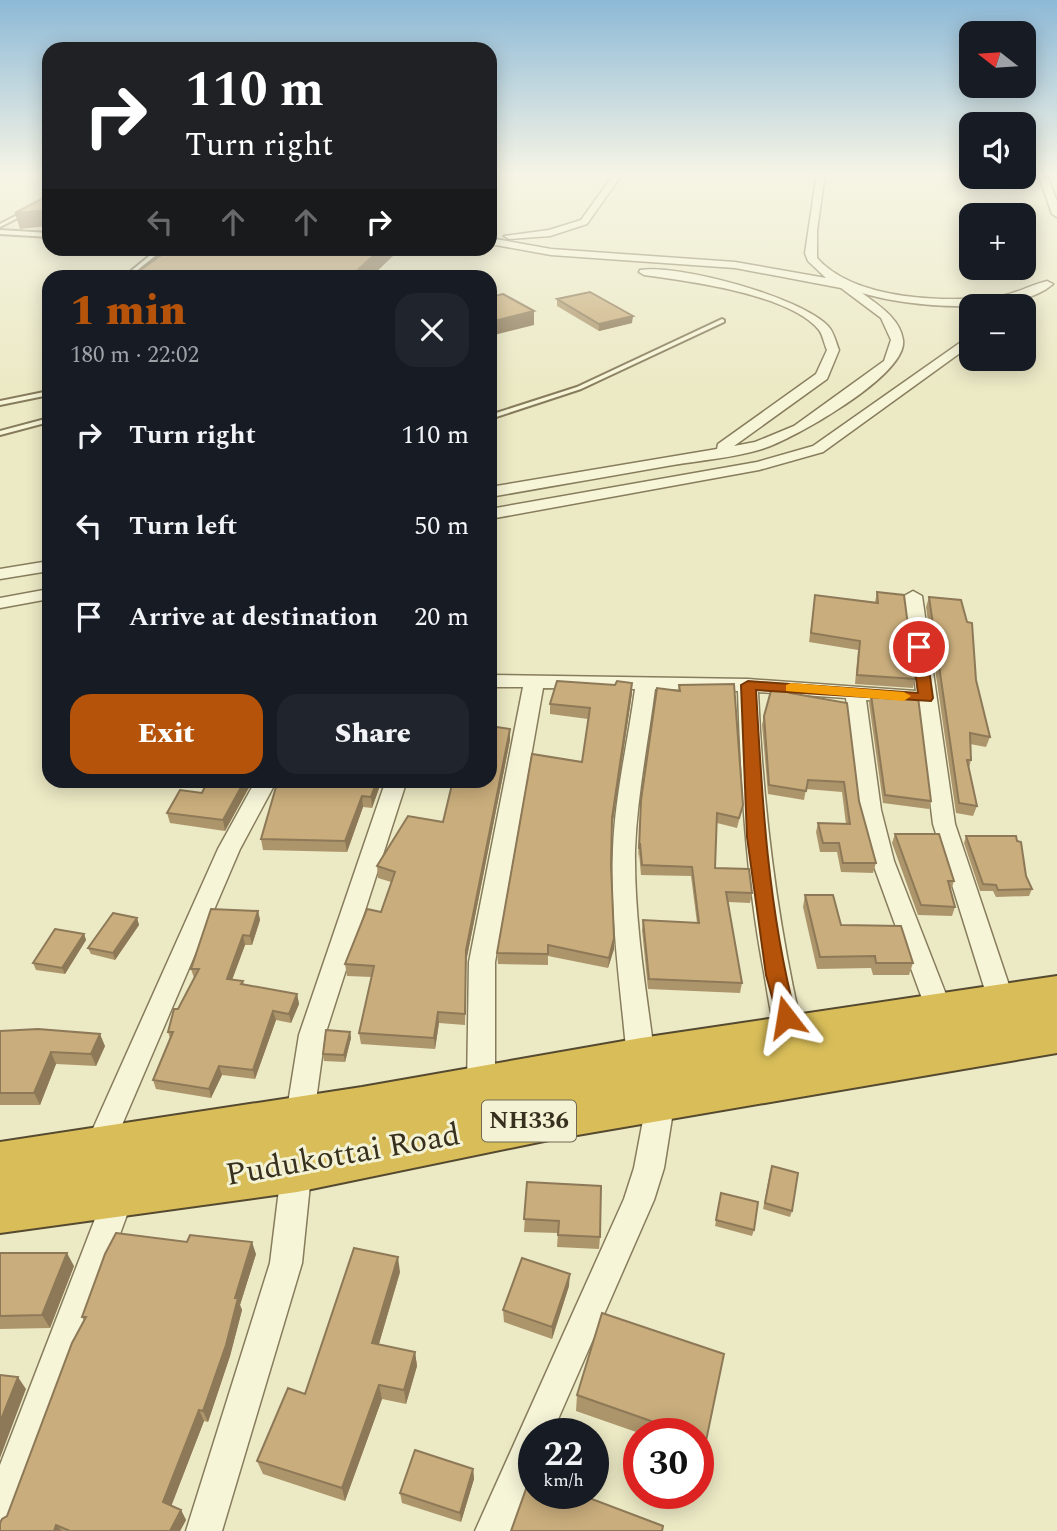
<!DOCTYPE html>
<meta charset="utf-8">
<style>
body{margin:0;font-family:Spectral,serif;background:#20242c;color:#f1f3f6;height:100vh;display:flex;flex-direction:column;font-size:26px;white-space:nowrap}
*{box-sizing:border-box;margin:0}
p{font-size:23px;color:#9ea1a6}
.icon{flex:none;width:38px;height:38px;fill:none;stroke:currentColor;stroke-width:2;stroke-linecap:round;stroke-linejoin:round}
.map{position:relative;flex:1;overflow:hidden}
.sheet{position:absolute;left:42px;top:270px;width:455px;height:518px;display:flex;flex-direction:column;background:#171b24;border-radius:21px;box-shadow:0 4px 18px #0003}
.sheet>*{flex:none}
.top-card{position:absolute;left:42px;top:42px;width:455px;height:214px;border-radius:21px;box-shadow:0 4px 18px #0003;background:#202124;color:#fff;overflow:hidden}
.needle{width:46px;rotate:287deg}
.controls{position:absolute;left:959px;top:21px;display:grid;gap:14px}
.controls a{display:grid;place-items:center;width:77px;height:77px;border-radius:14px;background:#171b24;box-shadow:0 4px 18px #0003;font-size:35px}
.speed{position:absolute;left:518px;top:1418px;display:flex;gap:14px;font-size:35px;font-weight:700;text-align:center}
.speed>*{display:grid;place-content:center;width:91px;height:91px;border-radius:50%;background:#171b24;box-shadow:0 4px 18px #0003;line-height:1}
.speed small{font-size:18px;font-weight:400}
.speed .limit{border:10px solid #d22;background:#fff;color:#111}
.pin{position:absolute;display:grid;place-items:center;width:60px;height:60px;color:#fff;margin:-30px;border:4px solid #fff;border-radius:50%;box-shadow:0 2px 7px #0007}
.me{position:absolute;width:77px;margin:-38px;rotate:346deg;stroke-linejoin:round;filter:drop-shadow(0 0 5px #0008)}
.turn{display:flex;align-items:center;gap:24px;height:147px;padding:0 28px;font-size:32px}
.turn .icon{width:91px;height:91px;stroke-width:2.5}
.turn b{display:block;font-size:49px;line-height:60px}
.lanes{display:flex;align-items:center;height:66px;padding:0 28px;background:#0003;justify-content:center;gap:35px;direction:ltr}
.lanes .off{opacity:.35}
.round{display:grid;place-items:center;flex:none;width:74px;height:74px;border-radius:21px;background:#20242c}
.headline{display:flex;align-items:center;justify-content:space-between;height:119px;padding:0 28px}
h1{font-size:42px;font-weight:800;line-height:52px;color:#b45309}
.cta{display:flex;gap:14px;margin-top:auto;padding:14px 28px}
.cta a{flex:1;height:80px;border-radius:21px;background:#b45309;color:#fff;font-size:28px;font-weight:800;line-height:80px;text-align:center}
.cta a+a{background:#20242c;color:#f1f3f6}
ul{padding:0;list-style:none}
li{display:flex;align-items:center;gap:21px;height:91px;padding:0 28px}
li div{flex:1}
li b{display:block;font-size:26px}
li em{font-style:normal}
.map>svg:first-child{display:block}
</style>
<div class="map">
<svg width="1057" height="1531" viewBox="0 0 1057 1531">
<rect width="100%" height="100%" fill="#ece9c5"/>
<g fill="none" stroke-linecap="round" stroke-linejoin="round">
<defs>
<path id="lane" d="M49,199V202L0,227V224Z
M0,230L49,233V237L0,234Z
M159,248H165L130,276H125Z
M722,319L724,320V322L581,389L490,419V415L577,387Z
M49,391V395L0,405V401Z
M49,418V422L0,435V431Z"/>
<path id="street" d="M615,173H623L587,224L550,236L509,239L504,236L549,230L581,220Z
M817,173H825L817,231V258C855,301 948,303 1001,296C1017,293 1031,285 1047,281L1053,284C1015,317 907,307 862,293C878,305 900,318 903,340C908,375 792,440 762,449C734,458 702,460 673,465C612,476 551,486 490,497V487L717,449L718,444L816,374L827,350C824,344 823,335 819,330C790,294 688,281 644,275L639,272L640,270C680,264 800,297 828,326C834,332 836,343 839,350L827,379L734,446L755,442L794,426L884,361L891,340L881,318L841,288L735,268L551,255L490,244V238L551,249L735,262L826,278L808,261L805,253Z
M1038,173H1046L1057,201V217L1052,214Z
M971,335V345L823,452L759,470L490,519V509L757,462L813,446Z
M49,561V571L0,579V569Z
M49,589V599L0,608V598Z
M913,591L922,596L955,824L1015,1003L1011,1010L1002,1013L993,1010L989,1003L933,824L918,703L866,700L881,810L894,861L954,1015L950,1023L941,1026L932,1023L928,1015L872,861L859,810L846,698L758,692C763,809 777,923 804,1037L800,1045L791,1048L782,1045C770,1022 768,992 763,967C746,876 741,783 738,691L655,689C648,743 637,796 635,850C634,920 646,990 655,1059L651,1067L641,1070L631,1067L627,1059C621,990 610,919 613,849C615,795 628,742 635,689L543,688L495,962V1088L491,1096L481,1100L471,1096L467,1088L469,962L523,687H490V675L748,679L916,691L904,596Z
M256,780H277L240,849L107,1160L97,1164L87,1160L83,1151L218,849Z
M386,780H407L325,1035L313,1122L309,1131L299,1135L289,1131L285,1122L299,1035Z
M661,1087L671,1090L675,1099L664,1168L654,1200L552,1433H534V1477L511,1531H475L624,1199L634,1168L647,1099L651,1090Z
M297,1152L307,1156L312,1165L302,1263L222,1531H186L270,1263L282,1165L287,1156Z
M120,1179L131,1183L135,1193L18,1512L13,1525L0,1530V1465L105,1193L109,1183Z"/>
<path id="highway" d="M1057,976V1053L554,1139L297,1192L0,1233V1142L362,1087L641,1038Z"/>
</defs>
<use href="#lane" stroke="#877c5c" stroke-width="4"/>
<use href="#street" stroke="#877c5c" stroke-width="3"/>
<use href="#highway" stroke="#554930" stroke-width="4"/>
<use href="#lane" fill="#f7f5d8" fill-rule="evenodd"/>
<use href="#street" fill="#f7f5d8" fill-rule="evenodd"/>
<use href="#highway" fill="#d8bd59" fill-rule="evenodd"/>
</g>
<path fill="#ad956b" d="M557,299L632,323L599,331L557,306Z
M877,592L915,679L913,688L855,684L858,650L809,642L815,595L875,602Z
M929,597L990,737L986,747L970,744L971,760L969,768L977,806L973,816L956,813L926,607Z
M679,685L743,805L737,828L717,823L715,868L752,893L750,903L728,902L742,983L740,993L648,989L642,930L643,920L697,923L691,876L641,875L639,853L638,859L641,800L678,691Z
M632,693L612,826L611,865L614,949L608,968L548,956V965L498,964L497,953L582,762L588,719L550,714V704Z
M790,693L859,801L876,863L873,873L841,872L837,852H820L816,832L818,823L846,824L842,792L806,789L804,800L768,794L762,725L764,716Z
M871,695L931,801L929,809L883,803L869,703Z
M510,729V740L466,962L465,1025L439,1023L435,1049L361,1044L359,1033L372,977L347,976L345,964L381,912L391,882L378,878L377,866L443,822L452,785L415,780H490Z
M208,780H252V782L225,831L170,823L167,813L202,793Z
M278,780H382L372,808L363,807L347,852L263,850L261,839Z
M895,834L954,881L951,890L955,907L952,916L918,915L892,843Z
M966,836L1017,841L1026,876L1032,889L1029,896L996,897L993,891H980L964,843Z
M805,895L841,925L913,963L909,975H873L871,968L817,969L803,907Z
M258,911L260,920L252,945H245L232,980L243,981L244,985L297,994L299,1004L291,1023L276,1020L255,1079L222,1075L211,1098L156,1089L153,1080L170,1038L168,1032L178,1009L194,978L191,969Z
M137,918L139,925L115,960L91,954L88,948Z
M84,934L86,940L65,974L36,970L33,963Z
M0,1031L105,1046L96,1066L56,1064L40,1105H0Z
M350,1032L351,1038L345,1062L324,1061L323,1054Z
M770,1172L792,1211L790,1217L763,1209Z
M527,1182L600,1237L599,1249L557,1247L558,1233L524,1232Z
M721,1193L754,1230L752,1236L715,1226Z
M0,1253L74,1266L50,1328L0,1329Z
M256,1254L240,1305L242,1310L230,1356L208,1422L204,1421L171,1506L181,1510L186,1520L180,1531H0L7,1516L84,1321L82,1317Z
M400,1272L379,1344L415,1352L417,1366L406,1404L382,1399L345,1501L263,1474L257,1461L305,1394Z
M569,1286L552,1339L504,1322L503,1310Z
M602,1313L724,1354L702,1456L698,1455V1433H639L576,1411L577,1395Z
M473,1469L474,1479L461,1522L402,1503L400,1493Z"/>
<path fill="#8d7957" d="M49,210V226L20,229L15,213Z
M382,248H393V256L372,276H351Z
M534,311V325L490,336V322Z
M633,316L632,323L599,331V324Z
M632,683V693L612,829V818Z
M510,729V740L466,962L465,1025L466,950Z
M245,780H252V782L225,831L223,820Z
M377,780H382L372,808L371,797Z
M362,796L363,807L347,852L345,841Z
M258,911L260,920L252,945L250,936Z
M137,918L139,925L115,960L113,953Z
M84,934L86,940L65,974L62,968Z
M243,935L245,945L229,988L227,979Z
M614,938V949L608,968L609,958Z
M297,994L299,1004L291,1023L289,1014Z
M273,1011L276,1020L255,1079L253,1070Z
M438,1012L439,1023L435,1049L434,1038Z
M350,1032L351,1038L345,1062L344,1055Z
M100,1034L105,1046L96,1066L91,1054Z
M51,1052L56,1064L40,1105L34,1093Z
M219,1066L222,1075L211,1098L209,1089Z
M252,1242L256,1254L240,1305L242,1310L230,1356L208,1422L203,1411L235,1298Z
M67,1253L74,1266L50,1328L42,1315Z
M398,1257L400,1272L375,1357L372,1343Z
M570,1274L569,1286L552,1339V1327Z
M415,1352L417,1366L406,1404L404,1390Z
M18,1377L26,1389L0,1458V1422Z
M379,1385L382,1399L345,1501L342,1488Z
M199,1410L204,1421L169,1512L163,1502Z
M473,1469L474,1479L461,1522L460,1513Z
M181,1510L186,1520L180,1531H170Z
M56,1525L62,1531H54Z"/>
<path fill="#c9ad7c" stroke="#8d7957" stroke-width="2" d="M49,195V210L15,213Z
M171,248H382L351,276H132Z
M590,292L633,316L599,324L557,299Z
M503,294L534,311L490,322V297Z
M877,592L904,595L915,679L857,675L860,641L811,633L815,595L878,603Z
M929,597L961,600L967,622L972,623L976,680L990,737L970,733L971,760H967L977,806L959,803Z
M557,681L615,685L617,681L632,683L612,818L611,865L614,938L609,958L548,945V954L497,953L532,754L582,762L590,708L550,704Z
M734,684L743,805L739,818L717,813L715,868L749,869L752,893L726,892L742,983L649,979L643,920L699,923L692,867L642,865L640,843L639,849L641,800L657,688L680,691L679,685Z
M772,687L792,688L790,693L847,703L859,801L876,863H843L839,843H823L818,823L850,824L844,782L808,780L806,791L769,785L764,716Z
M871,695L918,697L931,801L885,795Z
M490,726L510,729L466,950L465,1014L438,1012L434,1038L359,1033L374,966L345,964L367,909L381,912L395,872L377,866L408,816L443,822L453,780H490Z
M208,780H245L223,820L167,813L180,790L202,793Z
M278,780H377L371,797L362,796L345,841L261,839Z
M895,834H939L954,881H948L955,907L921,905Z
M966,836H1016L1017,841L1021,842L1026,876L1032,889L998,890L996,885L983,884Z
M805,895H833L841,925L901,926L913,963H876L875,956L820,957Z
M211,909L258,911L250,936L243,935L227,979L243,981L241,984L297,994L289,1014L273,1011L253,1070L219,1066L209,1089L153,1080L173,1032H168L174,1009H178L199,969H191Z
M113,913L137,918L113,953L88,948Z
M55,929L84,934L62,968L33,963Z
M38,1029L100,1034L91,1054L51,1052L34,1093H0V1031Z
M326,1030L350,1032L344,1055L323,1054Z
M772,1166L798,1173L792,1211L765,1203Z
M527,1182L601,1186L600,1237L558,1235L559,1221L524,1219Z
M721,1193L758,1202L754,1230L716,1220Z
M116,1233L187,1242L190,1235L252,1242L235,1298H238L226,1345L203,1411L199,1410L163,1502L181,1510L170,1531H70L56,1525L54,1531H0V1523L2,1519L7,1516L72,1343L86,1317H82L105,1254Z
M354,1248L398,1257L372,1343L415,1352L404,1390L379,1385L342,1488L257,1461L288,1388L305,1394Z
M0,1253H67L42,1315L0,1316Z
M522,1258L570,1274L552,1327L503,1310Z
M602,1313L724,1354L706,1441L698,1438V1433H685L577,1395Z
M0,1375L18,1377L0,1422Z
M415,1450L473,1469L460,1513L400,1493Z
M531,1475L534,1476V1493H576L663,1526L662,1531H511Z"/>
<linearGradient id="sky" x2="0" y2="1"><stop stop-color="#8db9d7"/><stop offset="0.45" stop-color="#f6f5e5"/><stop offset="1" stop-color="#f6f5e5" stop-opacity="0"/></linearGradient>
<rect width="1057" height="387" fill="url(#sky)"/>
<path fill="#b45309" stroke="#753606" stroke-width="2" d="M919,643L926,647L933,698L931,701L756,690C762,800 768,910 796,1017L793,1022H779L766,975L747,837L741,685L748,681L918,693L912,647Z"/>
<path fill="#f59e0b" d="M791,683L904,692L911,696L904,701L786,691V685Z"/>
<g text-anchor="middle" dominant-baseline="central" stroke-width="6" stroke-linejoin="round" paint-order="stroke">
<rect fill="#f4f2d4" stroke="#706a55" stroke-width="2" x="482" y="1100.5" width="94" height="41" rx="5"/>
<g font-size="24" font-weight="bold" fill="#37301f">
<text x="529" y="1121">NH336</text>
</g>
<g font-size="32" fill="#37301f" stroke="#f4f2d4">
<text transform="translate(343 1155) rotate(-10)">Pudukottai Road</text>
</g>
</g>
</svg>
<div class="controls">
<a><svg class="needle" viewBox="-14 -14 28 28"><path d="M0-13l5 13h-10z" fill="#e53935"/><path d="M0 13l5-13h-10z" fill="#9ea1a6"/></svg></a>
<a><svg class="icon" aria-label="sound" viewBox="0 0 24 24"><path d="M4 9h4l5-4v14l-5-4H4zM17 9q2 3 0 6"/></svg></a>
<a>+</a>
<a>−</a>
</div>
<div class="speed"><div>22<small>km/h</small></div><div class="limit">30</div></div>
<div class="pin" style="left:919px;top:647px;background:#d93025"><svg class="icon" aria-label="arrive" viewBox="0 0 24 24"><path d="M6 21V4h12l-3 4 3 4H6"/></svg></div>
<svg class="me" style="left:786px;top:1017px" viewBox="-20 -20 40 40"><path d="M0-17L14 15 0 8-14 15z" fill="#b45309" stroke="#fff" stroke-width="4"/></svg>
<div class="top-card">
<div class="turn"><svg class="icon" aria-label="right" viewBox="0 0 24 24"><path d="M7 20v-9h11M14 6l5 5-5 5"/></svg><div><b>110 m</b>Turn right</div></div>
<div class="lanes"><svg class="icon off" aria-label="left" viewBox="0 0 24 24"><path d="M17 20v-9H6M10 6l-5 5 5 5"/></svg><svg class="icon off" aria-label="ahead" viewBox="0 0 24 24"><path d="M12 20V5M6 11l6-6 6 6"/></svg><svg class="icon off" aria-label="ahead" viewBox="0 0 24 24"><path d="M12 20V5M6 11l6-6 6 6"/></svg><svg class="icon" aria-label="right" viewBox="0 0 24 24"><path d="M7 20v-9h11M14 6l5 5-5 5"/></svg></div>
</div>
<section class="sheet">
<div class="headline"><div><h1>1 min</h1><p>180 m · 22:02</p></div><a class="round"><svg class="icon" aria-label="close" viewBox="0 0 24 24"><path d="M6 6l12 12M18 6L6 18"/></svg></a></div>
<ul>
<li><svg class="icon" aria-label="right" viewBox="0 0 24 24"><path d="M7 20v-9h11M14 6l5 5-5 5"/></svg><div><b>Turn right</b></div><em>110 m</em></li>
<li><svg class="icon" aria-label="left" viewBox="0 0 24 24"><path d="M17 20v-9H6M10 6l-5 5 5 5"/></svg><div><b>Turn left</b></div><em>50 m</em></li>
<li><svg class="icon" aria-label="arrive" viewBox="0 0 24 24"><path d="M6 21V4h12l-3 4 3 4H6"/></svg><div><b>Arrive at destination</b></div><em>20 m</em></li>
</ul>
<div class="cta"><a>Exit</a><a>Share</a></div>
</section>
</div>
